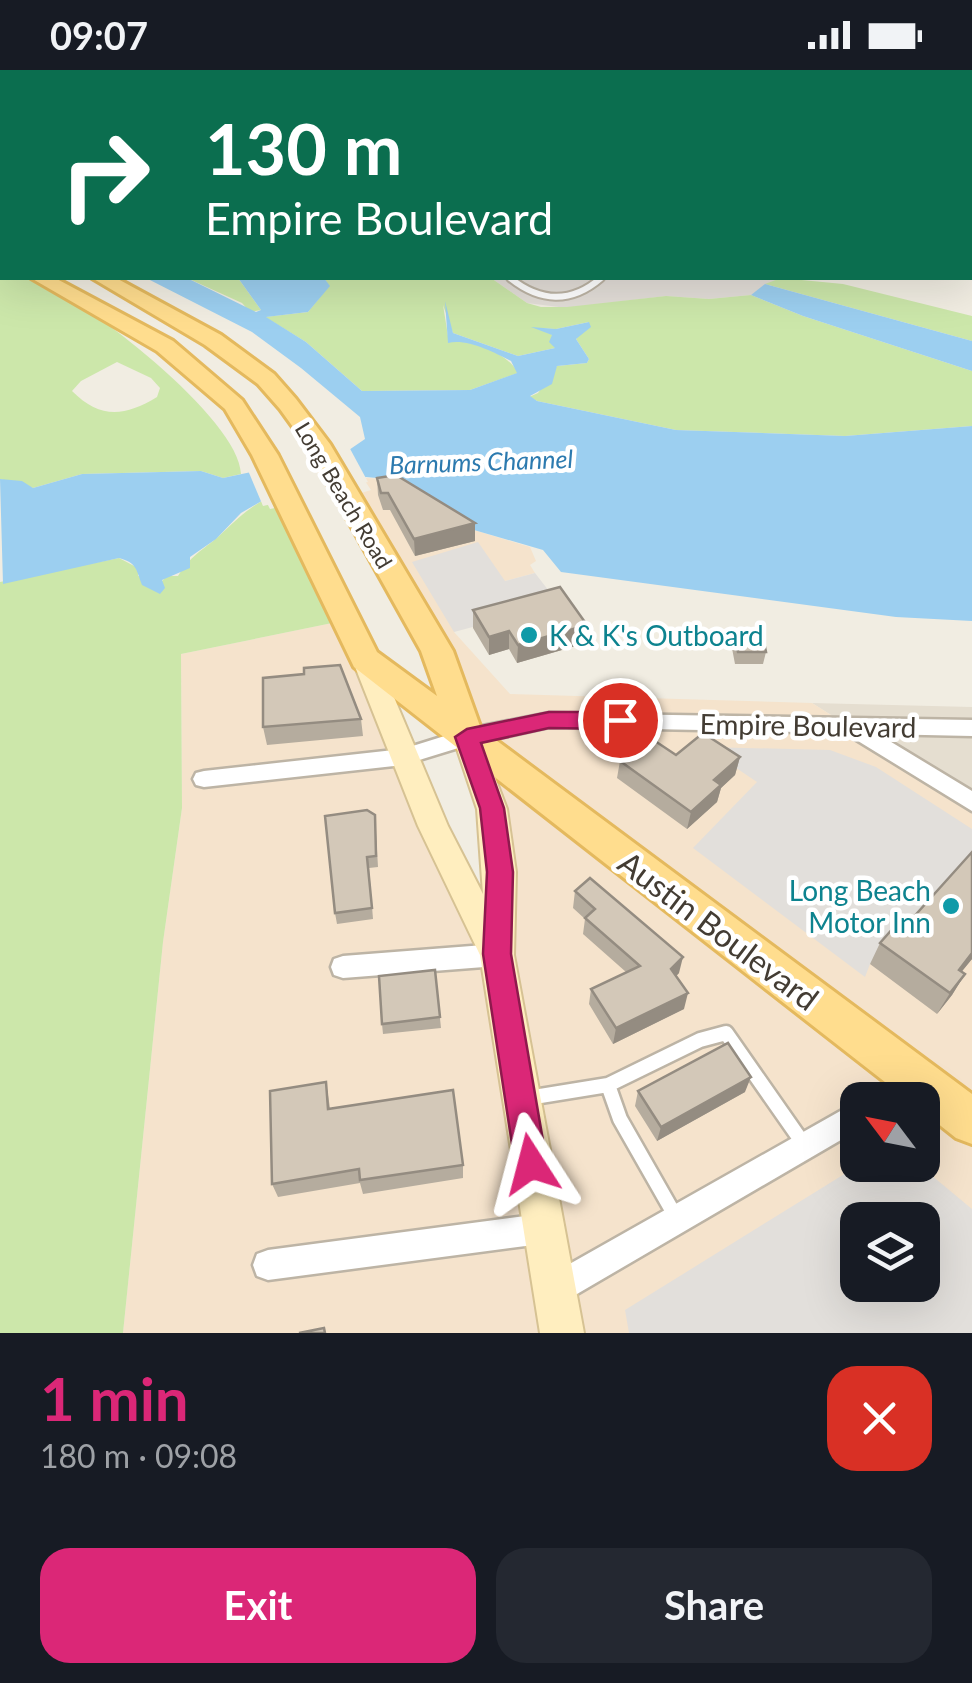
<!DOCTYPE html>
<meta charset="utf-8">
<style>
body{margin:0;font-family:Lato,sans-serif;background:#242831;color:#f1f3f6;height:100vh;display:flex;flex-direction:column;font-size:38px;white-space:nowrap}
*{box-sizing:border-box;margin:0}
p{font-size:32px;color:#9ea1a6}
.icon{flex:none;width:55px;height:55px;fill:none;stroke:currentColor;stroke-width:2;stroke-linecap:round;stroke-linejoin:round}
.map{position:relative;height:1263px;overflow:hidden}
.details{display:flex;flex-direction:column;background:#171b24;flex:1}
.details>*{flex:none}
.hud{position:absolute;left:0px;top:0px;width:972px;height:210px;box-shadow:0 10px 40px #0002;background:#0b6e4f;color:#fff;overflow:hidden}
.needle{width:65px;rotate:302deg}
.buttons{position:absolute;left:840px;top:1012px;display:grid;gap:20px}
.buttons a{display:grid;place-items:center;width:100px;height:100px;border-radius:20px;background:#171b24;box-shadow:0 10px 40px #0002;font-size:50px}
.pin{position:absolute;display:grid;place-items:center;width:85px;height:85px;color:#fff;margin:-42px;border:5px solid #fff;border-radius:50%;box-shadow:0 2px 10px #0007}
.me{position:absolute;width:110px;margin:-55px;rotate:351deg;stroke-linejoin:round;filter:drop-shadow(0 0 8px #0008)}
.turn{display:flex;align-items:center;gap:35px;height:210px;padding:0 40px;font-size:45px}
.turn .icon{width:130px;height:130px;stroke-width:2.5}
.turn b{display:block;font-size:70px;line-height:85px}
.round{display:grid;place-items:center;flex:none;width:105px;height:105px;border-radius:30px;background:#242831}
.overview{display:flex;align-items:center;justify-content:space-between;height:170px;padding:0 40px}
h1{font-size:60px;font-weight:700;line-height:75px;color:#db2777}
.cta{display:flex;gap:20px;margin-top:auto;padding:20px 40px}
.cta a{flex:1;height:115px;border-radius:30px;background:#db2777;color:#fff;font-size:40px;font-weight:700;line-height:115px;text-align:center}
.cta a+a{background:#242831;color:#f1f3f6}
.status{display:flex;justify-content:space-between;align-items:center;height:70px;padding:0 50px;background:#171b24;direction:ltr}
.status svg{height:28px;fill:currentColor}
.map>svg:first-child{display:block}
</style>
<div class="status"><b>09:07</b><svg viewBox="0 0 49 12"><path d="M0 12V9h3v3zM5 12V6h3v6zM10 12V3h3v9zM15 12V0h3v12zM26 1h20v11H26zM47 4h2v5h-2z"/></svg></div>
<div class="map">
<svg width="972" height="1263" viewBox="0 0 972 1263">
<rect width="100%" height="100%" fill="#f1ede2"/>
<path fill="#e5ded0" d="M812,633L972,637V734Z"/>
<path fill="#f5e3cc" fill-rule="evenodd" d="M363,408L388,409L474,460L530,477L536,491L530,495L535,503L505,511L454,562L510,624L812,633L972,734V1263H123L163,872L182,738L181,584L342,551L498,884V800L463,662L369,482L358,424L371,420ZM858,1030H922V1095H858ZM858,1150H922V1215H858Z"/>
<path fill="#e3ded8" d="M491,208H781L751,225L709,229L666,226L567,238L527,233Z"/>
<path fill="#cce7aa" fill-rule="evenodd" d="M0,192L2,208C12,208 24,206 33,209C84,228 240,349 241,404L223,408L201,401L82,404L33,418L0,409ZM117,292L151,308L160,318L157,327C124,347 100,349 72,321L81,311Z
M187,208H238L261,240L250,242L242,233Z
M324,208H491L527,233L541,237H567L666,226L709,229L751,225L803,246L972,301V356L845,366L676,360L537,331L529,327L538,323L557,296L587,293L589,289L576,269L589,252L556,259L537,258L553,265L555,278L518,286L453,263L443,235L449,272C471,269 508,283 518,303L470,320L362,321L306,272L265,247L308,242L329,216Z
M781,208L843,214L972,246V271L765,214Z
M265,429L270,439L285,436L342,551L181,584L182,738L163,872L123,1263H0V512L119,488L138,498V506L162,511L167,506H178C190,486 203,480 219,466C235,451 246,440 265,429Z"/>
<path fill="#e2dfdb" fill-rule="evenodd" d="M478,472L505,511L535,503L559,534L454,562L412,492Z
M705,677L830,680L876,697L972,759V782L870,894L865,907L693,778L757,712Z
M859,1095H919L972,1139V1263H629L625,1240ZM922,1150V1215H858V1150Z"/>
<path fill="#9ccff0" d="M146,208H187L256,242L261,240L238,208H324L330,216L308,242L266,247L306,272L362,321L470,320L517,303L511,291C494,282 466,268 448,273L445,231L453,263L518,286L555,278L549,272L552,265L531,257L556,259L589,252L591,257L576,269L589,289L587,293L557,296L552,314L530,326L537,331L676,360L845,366L972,356V551L896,547L561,502L543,480L474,460L388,409L366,407L265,429L241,443L216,469L190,487V498L162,510L165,518L160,524L142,515C136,499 137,493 119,488L3,514L0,409L22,411L33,418L82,404L201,401L223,408L346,382L365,369L360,347L301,298L252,262Z
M765,214L972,271V301L803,246L751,225Z"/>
<path fill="#f1ede2" d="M348,375L368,412L263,436L247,398Z"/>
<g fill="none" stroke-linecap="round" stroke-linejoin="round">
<defs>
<path id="service-far2" d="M61,0L66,2
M155,0L182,2
M252,0L284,2
M809,0L824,2
M310,2L344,0"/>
<path id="service-far1" d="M510,208C540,232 571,234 601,208"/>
<path id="service" d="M608,1015L620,1049L677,1149
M528,1028L608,1015L700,970L726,963L805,1076"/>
<path id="minor" d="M549,643L972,650V666L878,664L972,721V741L845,663L549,657L468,675L403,695L204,717L196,715L193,709L196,703L204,701L403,679L467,659Z
M497,874L506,877L509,885L506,893L497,896L343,908L334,905L331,897L334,889L343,886Z
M916,997L925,1001L929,1010C919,1035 889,1030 866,1030L870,1021Z
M858,1031V1060L565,1231L554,1235L543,1231L539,1220L543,1209Z
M541,1144L551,1149L556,1159L551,1169L541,1174L268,1210L257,1206L253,1195L257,1184L268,1180Z"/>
<path id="secondary" d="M365,580L374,583L378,589L448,756L483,824L477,739L453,667L457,660L467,656L477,660L507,739L516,802L514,885L584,1263H540L480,885L418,756L352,589L356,583Z"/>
<path id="primary" d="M0,148L2,149V161L0,160Z
M0,178L2,179V192L0,191Z
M31,208H55L173,271L242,330L278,385L377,582L437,626L421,581L306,375L280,339L258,314L205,275L92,208H116L221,265L274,304L296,329L330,374L453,581L481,659L972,1024V1074L956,1068L922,1041V1030H908L354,597L252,385L225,339L157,281Z"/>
</defs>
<use href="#service-far2" stroke="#bdb4a5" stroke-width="8"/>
<use href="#service-far1" stroke="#bdb4a5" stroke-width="10"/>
<use href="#service" stroke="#bdb4a5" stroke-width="19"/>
<use href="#minor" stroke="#bdb4a5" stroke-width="5"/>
<use href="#secondary" stroke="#d6c293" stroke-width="4"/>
<use href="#primary" stroke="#e4b95e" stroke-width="6"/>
<use href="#service-far2" stroke="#fff" stroke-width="5"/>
<use href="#service-far1" stroke="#fff" stroke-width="6"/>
<use href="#service" stroke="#fff" stroke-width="14"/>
<use href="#minor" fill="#fff" fill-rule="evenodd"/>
<use href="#secondary" fill="#ffeebf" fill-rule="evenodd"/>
<use href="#primary" fill="#ffdd8e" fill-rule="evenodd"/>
</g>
<path fill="#b5ac9e" d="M377,408L475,471L415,486L390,440H383L378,425Z
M473,540L586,573L517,593L509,579L489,585L473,558Z
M734,562L766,582L763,594H735L731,573Z
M361,649L363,666L267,675L263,657Z
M676,685L740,687L735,705L721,718L717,732L687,759L617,708L620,691Z
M375,745L378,797L369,798L373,849L337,854L335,843Z
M972,782V889L961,902L965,904L952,925L937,944L870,894L880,873L901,861Z
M575,821L679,903L676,906L684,939L613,974L589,934L591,919L626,902L583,864L585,849L573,838Z
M435,900L441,958L383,964L382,954Z
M326,1012L330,1038L463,1095V1108L363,1124L360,1113L278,1127L272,1114Z
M638,1021L745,1022L657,1071L635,1036Z"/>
<path fill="#948c81" d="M475,453V471L415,486L414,469Z
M587,555L586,573L517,593L518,575Z
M509,561V579L489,585V567Z
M740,687L735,705L721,718L717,732L687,759L691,742L714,710Z
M972,883V889L946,921L959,900Z
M683,887L679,903L667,915L671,899Z
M965,904L952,925L937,944L950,923Z
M688,923L684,939L613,974L616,958Z
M751,1007L745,1022L657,1071L661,1057Z"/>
<path fill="#d3c8b8" stroke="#948c81" stroke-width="2.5" d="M396,405L475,453L414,469L388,423H381L377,408Z
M560,517L587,555L518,575L509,561L489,567L473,540Z
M734,562H762L766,582H738Z
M340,595L361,649L263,657V608L304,604V598Z
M703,663L740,687L714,710L721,715L691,742L620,691L649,667L676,685Z
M367,740L375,745L376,786L367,787L372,838L335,843L325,746Z
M972,782V883L959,900L965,904L950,923L880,873L895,856L901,861Z
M590,808L683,887L671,899L688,923L616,958L591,919L640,896L585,848L595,839L575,821Z
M435,900L440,947L382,954L379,906Z
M728,973L751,1007L661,1057L638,1021Z
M326,1012L328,1039L453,1020L463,1095L360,1110L359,1099L272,1114L270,1021Z
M324,1258L325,1263H299Z"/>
<path fill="#db2777" stroke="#8e194d" stroke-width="2.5" d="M549,642H620L632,650L620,659L549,658L481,673L504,738L513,802L511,884L547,1094L543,1105L531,1110L520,1105L515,1094L483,884L487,802L480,738L455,667L467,659Z"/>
<g fill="#0f9aa8" stroke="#fff" stroke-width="4">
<circle cx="529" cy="565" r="10"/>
<circle cx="951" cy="836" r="10"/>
</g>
<g text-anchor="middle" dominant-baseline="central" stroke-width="9" stroke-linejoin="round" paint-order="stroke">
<g font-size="22" fill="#433c33" stroke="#fff">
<text transform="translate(344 425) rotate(59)">Long Beach Road</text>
</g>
<g font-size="25" font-style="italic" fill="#2c7aaf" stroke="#fff">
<text transform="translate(481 391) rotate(-2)">Barnums Channel</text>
</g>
<g font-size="28" fill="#0d838f" stroke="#fff" text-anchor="start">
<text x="549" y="565">K &amp; K's Outboard</text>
<text x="931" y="820" text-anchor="end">Long Beach<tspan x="931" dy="32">Motor Inn</tspan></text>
</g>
<g font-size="28" fill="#433c33" stroke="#fff">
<text transform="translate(808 655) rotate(1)">Empire Boulevard</text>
</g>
<g font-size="32" fill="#433c33" stroke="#fff">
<text transform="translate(719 860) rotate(37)">Austin Boulevard</text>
</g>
</g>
</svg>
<div class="buttons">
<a><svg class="needle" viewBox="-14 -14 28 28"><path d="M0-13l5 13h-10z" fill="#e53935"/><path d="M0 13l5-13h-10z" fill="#9ea1a6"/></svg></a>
<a><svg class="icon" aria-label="layers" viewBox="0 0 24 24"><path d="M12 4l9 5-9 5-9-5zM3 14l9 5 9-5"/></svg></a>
</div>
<div class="pin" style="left:620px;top:650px;background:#d93025"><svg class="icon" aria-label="arrive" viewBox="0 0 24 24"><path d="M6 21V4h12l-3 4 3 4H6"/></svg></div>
<svg class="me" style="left:531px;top:1094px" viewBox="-20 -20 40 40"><path d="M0-17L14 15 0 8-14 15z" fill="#db2777" stroke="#fff" stroke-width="4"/></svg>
<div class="hud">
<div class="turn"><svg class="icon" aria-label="right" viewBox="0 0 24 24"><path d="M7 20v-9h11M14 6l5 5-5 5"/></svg><div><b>130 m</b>Empire Boulevard</div></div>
</div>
</div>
<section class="details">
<div class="overview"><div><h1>1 min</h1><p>180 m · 09:08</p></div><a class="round" style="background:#d93025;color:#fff"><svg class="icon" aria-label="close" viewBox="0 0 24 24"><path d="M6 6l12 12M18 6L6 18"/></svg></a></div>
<div class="cta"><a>Exit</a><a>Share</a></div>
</section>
